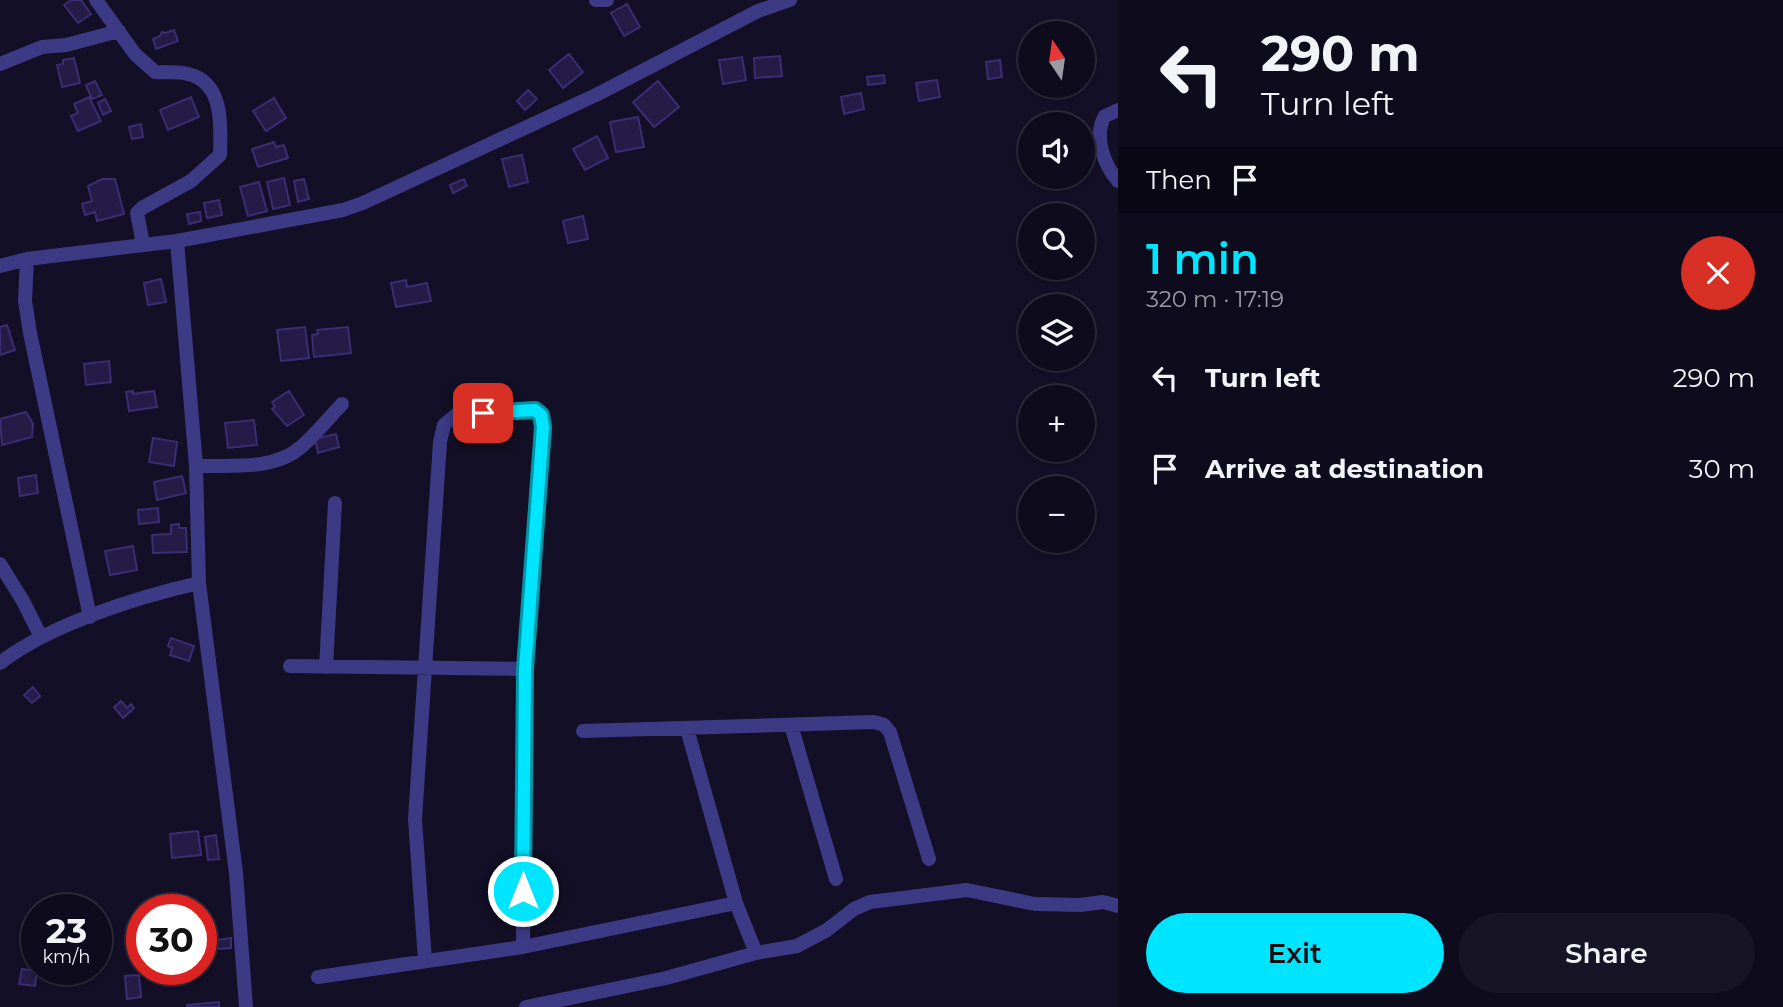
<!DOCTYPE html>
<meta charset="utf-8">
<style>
body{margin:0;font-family:Montserrat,sans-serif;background:#171425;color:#f1f3f6;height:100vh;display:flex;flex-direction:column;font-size:26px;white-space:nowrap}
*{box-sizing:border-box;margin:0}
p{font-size:23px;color:#9b9ba3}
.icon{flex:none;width:38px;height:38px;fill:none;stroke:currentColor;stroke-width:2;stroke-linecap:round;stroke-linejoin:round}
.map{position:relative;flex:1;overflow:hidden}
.sheet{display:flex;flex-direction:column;background:#0e0b1c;width:665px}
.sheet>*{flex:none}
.top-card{background:#0e0b1c;color:#f1f3f6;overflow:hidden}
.needle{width:46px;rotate:347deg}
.buttons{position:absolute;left:1018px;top:21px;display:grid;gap:14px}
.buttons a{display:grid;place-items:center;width:77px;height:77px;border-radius:50%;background:#0e0b1c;box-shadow:0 2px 5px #0004,0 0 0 2px #2e2b3b;font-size:35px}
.speed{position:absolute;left:21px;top:894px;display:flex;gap:14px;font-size:35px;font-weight:700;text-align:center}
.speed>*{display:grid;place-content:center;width:91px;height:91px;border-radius:50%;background:#0e0b1c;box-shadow:0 2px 5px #0004,0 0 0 2px #2e2b3b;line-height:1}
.speed small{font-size:18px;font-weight:400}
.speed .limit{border:10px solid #d22;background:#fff;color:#111}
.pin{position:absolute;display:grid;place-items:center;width:60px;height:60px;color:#fff;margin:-30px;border-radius:14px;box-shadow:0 4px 10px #0006}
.me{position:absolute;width:77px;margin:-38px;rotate:0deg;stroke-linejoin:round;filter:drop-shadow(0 0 5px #0008)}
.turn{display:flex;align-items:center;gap:24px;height:147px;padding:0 28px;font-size:32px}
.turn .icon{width:91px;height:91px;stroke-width:2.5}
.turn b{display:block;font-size:49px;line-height:60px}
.then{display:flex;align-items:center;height:66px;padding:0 28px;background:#0003;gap:14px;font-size:26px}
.round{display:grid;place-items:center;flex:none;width:74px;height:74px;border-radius:37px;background:#171425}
.summary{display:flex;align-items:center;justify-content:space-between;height:119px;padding:0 28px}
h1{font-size:42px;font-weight:600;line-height:52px;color:#00e5ff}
.cta{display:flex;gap:14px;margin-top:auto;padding:14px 28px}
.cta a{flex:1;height:80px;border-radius:42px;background:#00e5ff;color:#111;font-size:28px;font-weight:600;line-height:80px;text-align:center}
.cta a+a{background:#171425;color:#f1f3f6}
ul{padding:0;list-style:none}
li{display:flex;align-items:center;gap:21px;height:91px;padding:0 28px}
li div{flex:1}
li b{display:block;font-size:26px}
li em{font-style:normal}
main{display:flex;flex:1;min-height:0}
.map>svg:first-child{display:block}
</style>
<main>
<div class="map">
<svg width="1118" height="1007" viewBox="0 0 1118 1007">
<rect width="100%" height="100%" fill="#130f26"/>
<path fill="#241b47" stroke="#3b2d73" stroke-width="2" d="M72,0H81L91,14L78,23L64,5Z
M627,4L640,27L624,36L611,13Z
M174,30L178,41L156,49L153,39L160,36L162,32L165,33Z
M569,54L583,72L563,88L549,70Z
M780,56L782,76L755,78L754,58Z
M742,57L746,80L723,84L719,60Z
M74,58L80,83L62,87L57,65L63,64V60Z
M1000,60L1002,77L988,79L986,62Z
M884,75L885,83L868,85L867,77Z
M937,80L940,97L919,101L916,83Z
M95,81L102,95L92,99L86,85Z
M658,81L679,107L654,127L633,102Z
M528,90L537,99L525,110L517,101Z
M861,93L864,109L844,114L841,97Z
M89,97L101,121L78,131L71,116L78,113L74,104Z
M191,97L199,117L168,130L160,110Z
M274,98L286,118L266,131L253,111Z
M105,99L111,111L103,115L98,103Z
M638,117L644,147L616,152L610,122Z
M141,124L143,137L132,139L129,127Z
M597,136L608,158L585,170L573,149Z
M274,142L276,147L284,145L288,158L258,167L252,149Z
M522,155L528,182L509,187L502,159Z
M284,178L290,205L273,209L267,182Z
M102,179H115L124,214L97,221L95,212L85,215L82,204L92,201L88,186Z
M304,179L309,199L298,202L294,181Z
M464,179L467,186L453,193L450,185Z
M259,182L267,211L248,216L240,187Z
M219,200L222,215L207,218L204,203Z
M200,212L201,221L189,224L187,214Z
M583,216L588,239L568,243L563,221Z
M161,279L166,302L148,305L144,283Z
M406,280L407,287L427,283L431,301L396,307L391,283Z
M7,325L15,350L0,355V327Z
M305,327L309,358L281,361L277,330Z
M348,327L351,353L314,357L312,335L318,334L317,330Z
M109,361L111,382L86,385L84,364Z
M133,391V394L154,391L157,407L129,411L126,392Z
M289,391L304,415L287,426L272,409L275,407L272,402Z
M26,412L33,424L32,437L2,445L0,419Z
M254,420L257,445L228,448L225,423Z
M336,434L339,447L318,453L315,439Z
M153,438L177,442L174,466L149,462Z
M36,475L38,493L20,496L18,478Z
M182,476L186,493L157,500L154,482Z
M158,508L159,522L139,524L138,510Z
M179,524V528H186L187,552L153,553L152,535L171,534V525Z
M133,546L137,570L110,575L105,551Z
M171,638L194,646L189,661L170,655L172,648L168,646Z
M33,687L40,696L32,703L24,695Z
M121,701L127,708L131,704L134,708L123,718L114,707Z
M198,831L201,855L172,858L170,834Z
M216,835L219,859L208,860L205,837Z
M231,938V948L218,949L217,940Z
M22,969L37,971L35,986L19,984Z
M139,975L141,997L127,999L125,976Z
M219,1002V1007H187V1005Z"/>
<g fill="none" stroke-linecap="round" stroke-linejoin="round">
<path stroke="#3d3a85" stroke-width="14" d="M96,0L135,54L155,72C165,73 178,71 188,74C224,82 221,126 220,155L191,181L142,208L137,213L143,244
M596,0H607
M0,64L42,47L66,45L119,31
M1118,110L1105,116C1093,135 1104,165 1118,181
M177,241L196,466L199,583L236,873L246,1007
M27,259L25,301L30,333L90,617
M0,266L27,259L177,241L343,210L363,203L598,94L758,11L790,0
M196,466C229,465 274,471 301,447C316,434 329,418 342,404
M0,564L23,601L41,637
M0,663C49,625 137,597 199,583
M290,666L525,669
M326,667L335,503
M791,725L836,879
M687,729L736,903L756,953
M583,731L874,722L884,725L890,732L929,859
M425,961L415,819L440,442L444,425L457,414L535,410L541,415L543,427L525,669L523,947
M318,977L523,947L736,903
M526,1007L666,978L756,953L797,946L827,930L854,909L870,902L967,890L1035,904L1080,905L1103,902L1118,906"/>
</g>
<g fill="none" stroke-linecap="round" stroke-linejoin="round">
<defs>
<path id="route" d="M483,413L535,410L541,415L543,427L525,669L523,891"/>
</defs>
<use href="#route" stroke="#0095a6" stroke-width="18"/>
<use href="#route" stroke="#00e5ff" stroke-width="12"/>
</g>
</svg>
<div class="buttons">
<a><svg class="needle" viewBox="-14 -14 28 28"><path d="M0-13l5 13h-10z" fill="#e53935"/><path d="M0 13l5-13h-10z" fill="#9b9ba3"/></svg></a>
<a><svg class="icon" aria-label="sound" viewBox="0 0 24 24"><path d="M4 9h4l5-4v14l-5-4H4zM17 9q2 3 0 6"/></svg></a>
<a><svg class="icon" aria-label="search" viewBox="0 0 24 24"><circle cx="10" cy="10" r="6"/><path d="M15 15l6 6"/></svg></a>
<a><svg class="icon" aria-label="layers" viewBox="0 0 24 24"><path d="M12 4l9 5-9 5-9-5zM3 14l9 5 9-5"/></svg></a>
<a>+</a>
<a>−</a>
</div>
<div class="speed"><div>23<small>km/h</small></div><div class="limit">30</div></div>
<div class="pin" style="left:483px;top:413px;background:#d93025"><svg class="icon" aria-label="arrive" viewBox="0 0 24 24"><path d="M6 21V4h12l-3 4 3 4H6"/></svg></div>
<svg class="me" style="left:523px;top:891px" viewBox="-20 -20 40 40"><circle r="17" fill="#00e5ff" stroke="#fff" stroke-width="3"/><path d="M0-11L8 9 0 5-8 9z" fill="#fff"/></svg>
</div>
<section class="sheet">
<div class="top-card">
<div class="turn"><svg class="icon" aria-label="left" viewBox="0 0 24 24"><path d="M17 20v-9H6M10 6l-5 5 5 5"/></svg><div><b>290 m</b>Turn left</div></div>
<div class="then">Then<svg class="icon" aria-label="arrive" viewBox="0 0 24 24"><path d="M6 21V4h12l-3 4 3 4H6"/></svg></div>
</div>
<div class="summary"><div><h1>1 min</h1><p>320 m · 17:19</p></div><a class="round" style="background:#d93025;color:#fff"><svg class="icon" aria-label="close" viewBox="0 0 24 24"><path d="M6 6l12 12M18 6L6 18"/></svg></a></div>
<ul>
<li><svg class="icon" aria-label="left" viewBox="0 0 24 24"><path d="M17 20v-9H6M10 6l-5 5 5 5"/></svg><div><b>Turn left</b></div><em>290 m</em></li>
<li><svg class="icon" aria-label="arrive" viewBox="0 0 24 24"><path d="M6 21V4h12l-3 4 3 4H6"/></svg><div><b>Arrive at destination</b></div><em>30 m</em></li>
</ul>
<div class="cta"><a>Exit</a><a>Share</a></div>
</section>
</main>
